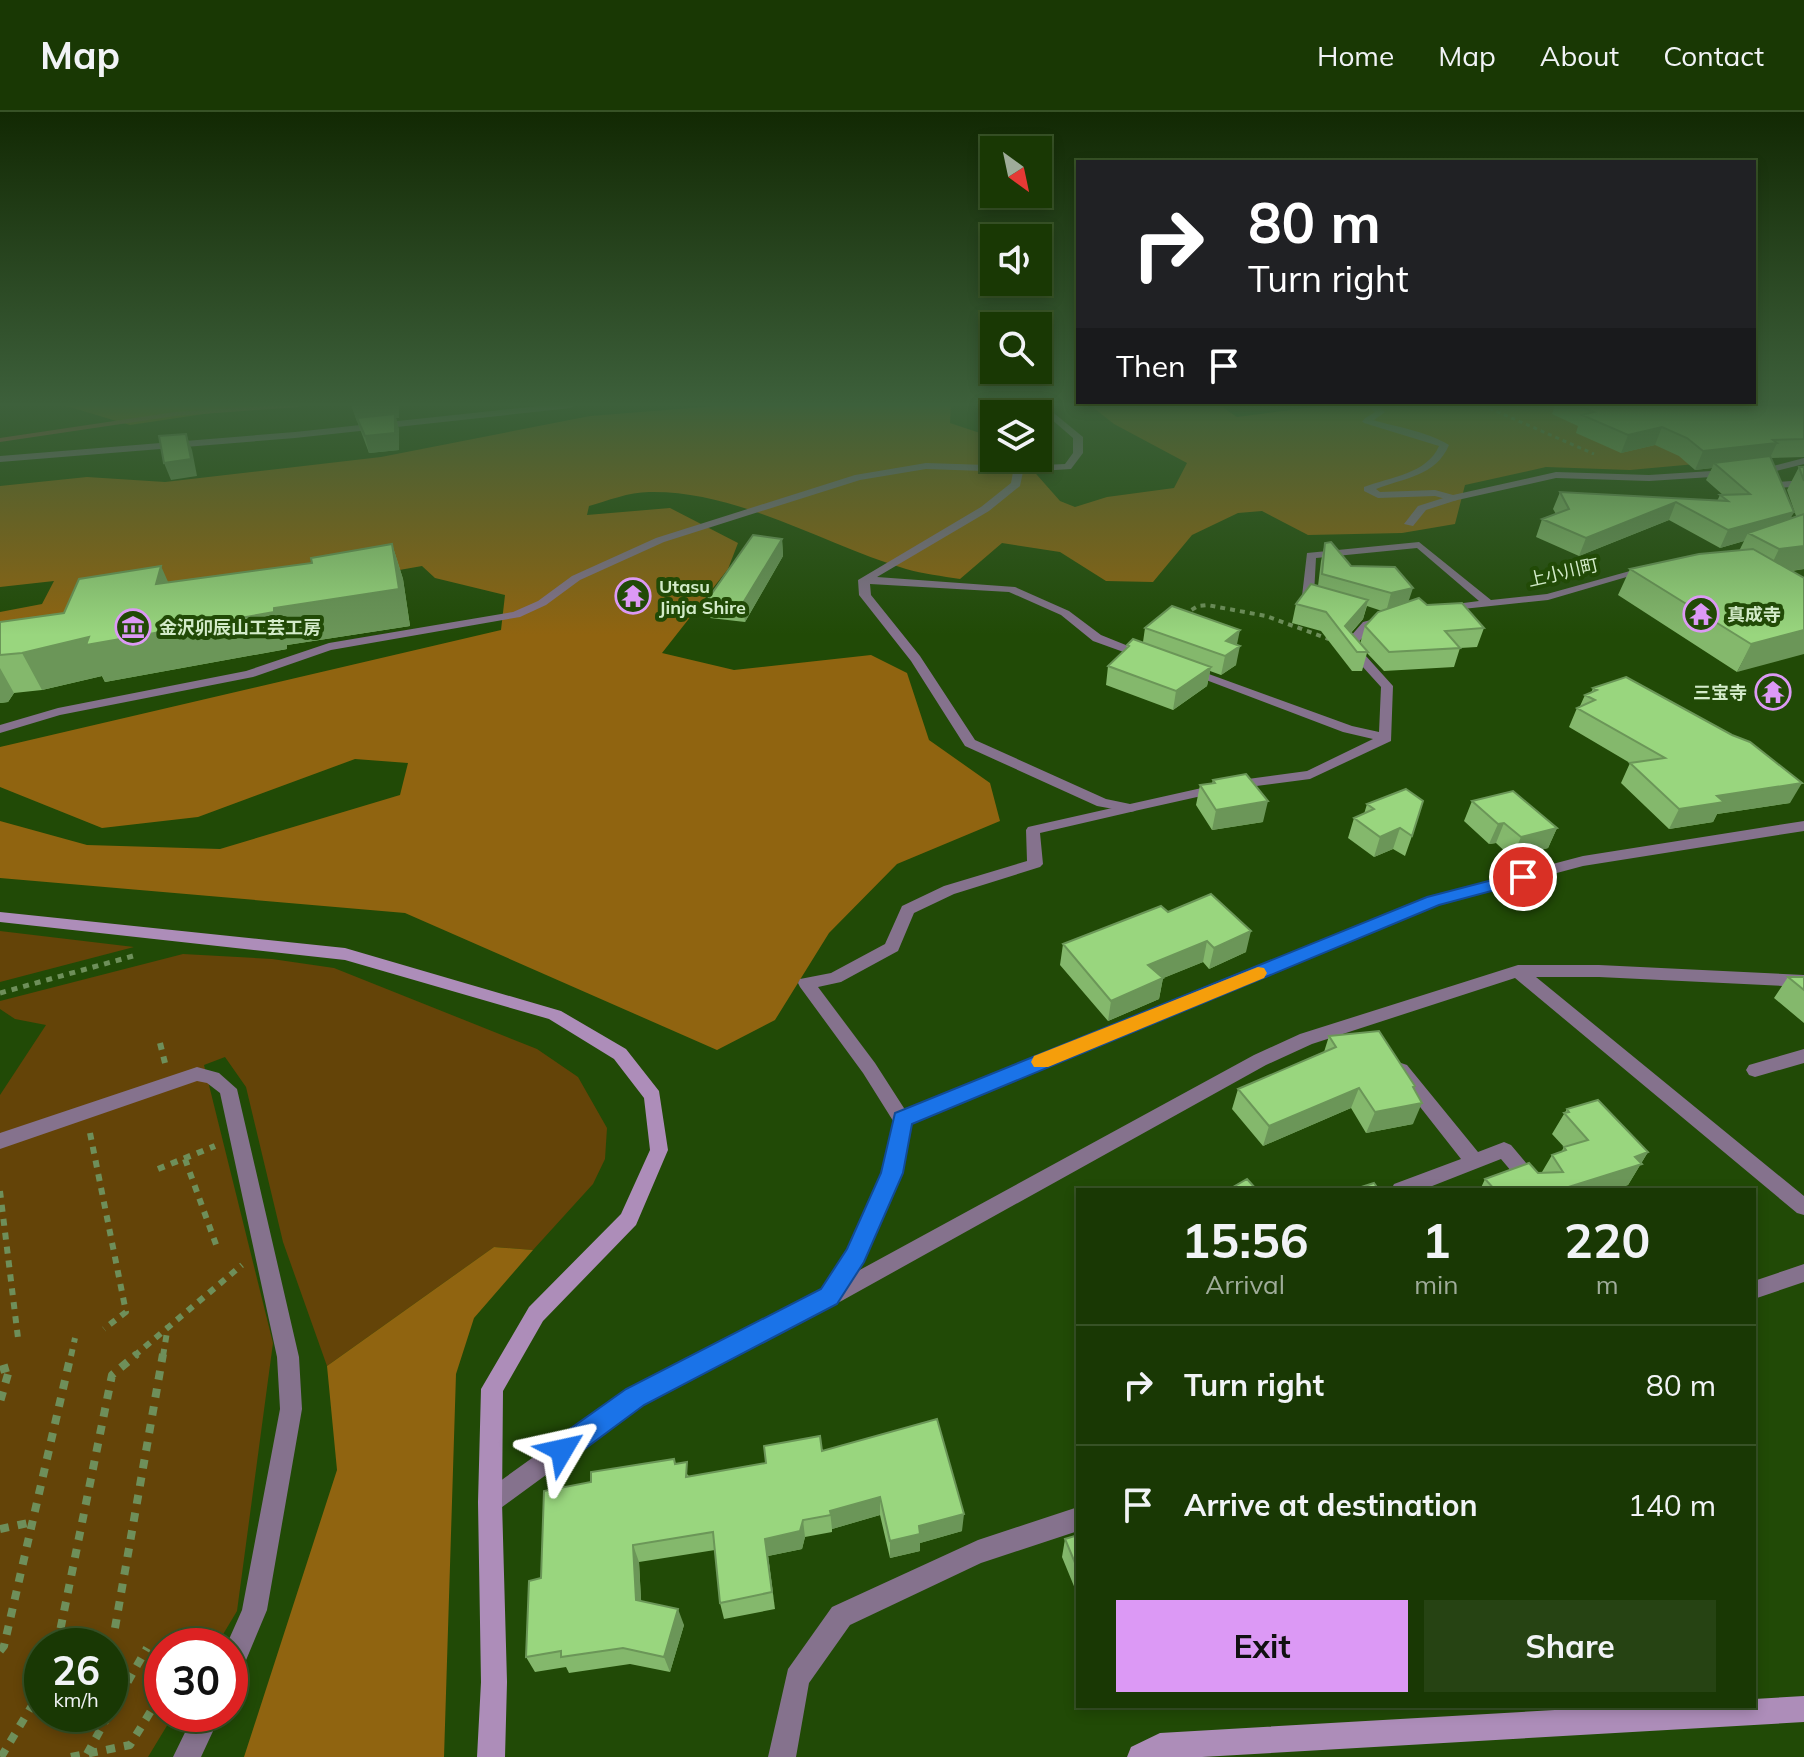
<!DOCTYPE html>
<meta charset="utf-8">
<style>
body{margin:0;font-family:Mulish,"Noto Sans JP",sans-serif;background:#264313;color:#f1f3f6;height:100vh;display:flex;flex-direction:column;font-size:30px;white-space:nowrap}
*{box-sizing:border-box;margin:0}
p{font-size:26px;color:#9fac9a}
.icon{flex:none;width:44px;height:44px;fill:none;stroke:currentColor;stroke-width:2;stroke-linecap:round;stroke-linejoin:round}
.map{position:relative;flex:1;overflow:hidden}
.sheet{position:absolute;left:1076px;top:1076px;width:680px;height:520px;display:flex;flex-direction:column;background:#193804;border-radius:0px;box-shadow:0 4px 12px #0003,0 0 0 2px #375226}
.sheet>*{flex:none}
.banner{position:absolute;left:1076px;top:48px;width:680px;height:244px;border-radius:0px;box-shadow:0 4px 12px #0003,0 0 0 2px #375226;background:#202124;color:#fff;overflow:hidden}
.needle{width:52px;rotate:147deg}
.controls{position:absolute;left:980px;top:24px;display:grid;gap:16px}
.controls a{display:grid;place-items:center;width:72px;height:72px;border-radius:0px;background:#193804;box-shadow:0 4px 12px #0003,0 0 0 2px #375226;font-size:40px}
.speed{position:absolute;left:24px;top:1516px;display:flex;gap:16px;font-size:40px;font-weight:700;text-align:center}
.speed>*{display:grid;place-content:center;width:104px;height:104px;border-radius:50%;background:#193804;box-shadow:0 4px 12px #0003,0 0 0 2px #375226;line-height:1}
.speed small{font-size:20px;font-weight:400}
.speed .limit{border:12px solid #d22;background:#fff;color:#111}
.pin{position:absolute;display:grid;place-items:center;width:68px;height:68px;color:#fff;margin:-34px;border:4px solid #fff;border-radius:50%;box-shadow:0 2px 8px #0007}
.me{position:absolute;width:88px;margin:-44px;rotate:54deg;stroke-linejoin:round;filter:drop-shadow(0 0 6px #0008)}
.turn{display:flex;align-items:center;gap:28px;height:168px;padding:0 40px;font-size:36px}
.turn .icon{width:104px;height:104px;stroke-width:2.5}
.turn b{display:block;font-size:56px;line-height:68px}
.then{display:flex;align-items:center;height:76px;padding:0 40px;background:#0003;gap:16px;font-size:30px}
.eta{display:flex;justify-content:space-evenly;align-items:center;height:136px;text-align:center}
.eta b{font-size:48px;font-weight:700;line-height:56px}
.primary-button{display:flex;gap:16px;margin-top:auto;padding:16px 40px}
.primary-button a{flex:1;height:92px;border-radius:0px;background:#dc99f5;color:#111;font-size:32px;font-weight:700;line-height:92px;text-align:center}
.primary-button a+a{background:#264313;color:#f1f3f6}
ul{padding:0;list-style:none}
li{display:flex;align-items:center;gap:24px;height:120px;padding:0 40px;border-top:2px solid #375226}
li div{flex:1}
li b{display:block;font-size:30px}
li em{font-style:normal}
header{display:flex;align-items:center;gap:48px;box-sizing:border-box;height:112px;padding:0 40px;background:#193804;border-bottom:2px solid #375226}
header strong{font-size:38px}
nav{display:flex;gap:44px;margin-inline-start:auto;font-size:28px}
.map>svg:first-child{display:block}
</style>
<header>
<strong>Map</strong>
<nav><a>Home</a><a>Map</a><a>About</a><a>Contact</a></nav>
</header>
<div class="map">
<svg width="1804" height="1645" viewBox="0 0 1804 1645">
<rect width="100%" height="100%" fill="#214a06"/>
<path fill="#644408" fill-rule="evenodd" d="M0,819L134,835L0,870Z
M183,842L272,847L334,856L537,937L578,965L607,1016L605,1047L593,1072L533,1138L494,1135L327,1254L283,1130L246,975L225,945L204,953L273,1231L237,1499L216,1534H162V1602H174L148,1645H0V983L46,913L15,907L0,897V889ZM42,1534H110V1602H42Z"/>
<path fill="#906410" d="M63,293H264L130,313Z
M729,293H951L950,311L992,325L994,346H1022L1060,389L1075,395L1107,385L1174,376L1187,351L1114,312L1090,293H1219L1237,305L1328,293H1633L1761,346L1630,358L1546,355L1465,373L1455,412L1402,421L1308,423L1262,399L1238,401L1192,423L1153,470L1106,469L1060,440L1002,431L960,467C942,464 923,462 906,457C823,432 737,378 649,380C629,380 607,389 589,394L587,403L670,396L738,431L728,457L662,541L734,558L871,543L907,561L929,628L990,671L1000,709L897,752L829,821L775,908L717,938L405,801L0,766V709L87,733L220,737L400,683L408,651L355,647L198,705L102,716L0,675V635L501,518L505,483L435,466L422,454L207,492L0,535V500L42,492L54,469L0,475V374L87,365L165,370L381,345L590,304Z
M494,1135L533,1138L474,1206L456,1262L444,1645H244L337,1358L327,1254Z"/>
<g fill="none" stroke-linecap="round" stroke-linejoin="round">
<path fill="#b24b56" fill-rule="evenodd" d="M278,293H301L298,295L175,304L0,330V326L175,300Z"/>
<path stroke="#6e8f5a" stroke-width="3" stroke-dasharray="4 4" stroke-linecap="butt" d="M1482,293L1594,342"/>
<path stroke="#6e8f5a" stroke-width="4" stroke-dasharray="5 5" stroke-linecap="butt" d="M1183,503L1198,494L1207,493L1266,504L1329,527"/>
<path stroke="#6e8f5a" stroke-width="5" stroke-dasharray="6 6" stroke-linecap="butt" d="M0,881L133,844"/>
<path stroke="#6e8f5a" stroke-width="6" stroke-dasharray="7 7" stroke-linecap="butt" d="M160,931L165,951
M90,1021L126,1200L104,1217
M185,1047L218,1138
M158,1057L215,1034
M0,1079L18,1226
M71,1244L75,1226
M134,1244L242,1153
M163,1244L168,1214"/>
<path stroke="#6e8f5a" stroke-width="8" stroke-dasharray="9 9" stroke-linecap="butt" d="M0,1258L10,1255L0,1290
M0,1417L33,1410
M115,1516L163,1242
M57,1534L112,1263L137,1242
M191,1534L199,1520
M0,1539L4,1534L71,1242
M110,1601L147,1536
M87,1642L109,1602
M1,1645L42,1577
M71,1645L130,1633L162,1581"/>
<path fill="#85728d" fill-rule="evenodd" d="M1367,293H1377L1385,300L1370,311H1364V307L1375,300Z
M1804,368V374L1777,376L1772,373L1777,370Z
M1453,383L1458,386L1457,388L1426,398L1413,414L1404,412L1418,394Z
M1130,692L1135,693L1137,696L1135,699L1040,721L1043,752L1040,755L954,782L914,801L898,839L841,870L818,875L875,951L911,1007L909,1012L902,1014L895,1012L863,961L800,875L798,871L800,867L831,861L885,832L902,794L944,774L1027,749L1026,718L1028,715Z
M1804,937V951L1755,965L1749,963L1746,958L1749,953Z
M1401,951L1407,953L1478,1040L1504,1030L1511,1033L1549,1078H1527L1501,1047L1422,1078H1391L1394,1072L1461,1047L1395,963L1392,958L1395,953Z
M197,955L219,961L237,977L299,1245L302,1297L267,1498L239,1565L230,1569V1534H226L242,1498L280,1297L277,1245L220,981L207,971L197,969L0,1037V1021Z
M194,1602H221L201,1645H173Z"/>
<path fill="#85728d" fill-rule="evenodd" d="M548,293H575L571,296L295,326L0,350V344L295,320Z
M1035,293H1044L1083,325V341L1071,357L1023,360L1020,374L989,399L877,465L1015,475L1069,499L1101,523L1153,544L1147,548L1143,547L1093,529L1061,503L1009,480L870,472L871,483L920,544L975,628L1106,687L1130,692L1233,669L1307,659L1373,627L1343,620L1185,560L1191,556L1195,557L1352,614L1379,620L1381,575L1343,533L1363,510L1382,505L1388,509L1386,512L1371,516L1356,533L1393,574L1391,629L1310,667L1233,677L1130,700L1097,694L965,634L911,549L859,483L858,468L981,395L1011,371L1013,360L926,357L860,368L664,430L580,468L546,493L520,505L331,538L253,565L60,603L0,621V613L58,596L246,559L329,531L513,500L538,489L572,464L656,426L855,363L926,351L1018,354L1065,352L1073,341V326Z
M1367,306C1393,315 1425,318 1449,333C1436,364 1404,366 1376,377L1380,380L1435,378L1453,383L1556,360L1649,363L1727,358L1732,361L1727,364L1649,369L1556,366L1453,389L1435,384L1378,386L1364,379V375C1390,365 1427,362 1439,334L1364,311L1362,309Z
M1804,346V352L1776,359L1775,363L1782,373L1781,375H1773L1765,363L1769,355Z
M1419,430L1491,488L1547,482L1648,454L1654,457L1548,488L1444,499L1438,496L1440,494L1479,489L1417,436L1316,446L1314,482L1324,487L1318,490L1302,484L1307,441Z
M1804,709V719L1583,754L1438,793L910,1011L902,1061L856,1160L1254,943L1300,922L1518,853H1599L1804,863V875L1599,865H1536L1804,1084V1103L1797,1101L1515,866L1312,932L1266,953L836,1192L643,1292L498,1398L490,1402L482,1398L478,1390L482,1382L627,1278L822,1178L847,1138L882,1061L895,1002L1428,785L1583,744Z
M1804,1152V1170L1754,1187V1169Z
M1078,1395V1419L981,1451L850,1513L809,1571L796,1645H768L788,1557L832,1495L978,1428Z"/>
<path fill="#ad8db9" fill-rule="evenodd" d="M0,800L345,836L561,899L626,937L659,979L668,1038L636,1113L543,1209L503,1279L502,1390L507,1570L505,1645H477L481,1570L478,1390L481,1277L529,1195L621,1102L650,1038L644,986L614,947L549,907L345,848L0,810Z
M1804,1584V1610L1202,1645H1127L1131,1635L1160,1621L1625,1594H1754V1587Z"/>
</g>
<path fill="#84b86c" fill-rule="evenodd" d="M351,293H399V306H396L399,318V338L369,341Z
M1555,293H1804V345L1771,346L1794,400L1790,406L1796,404L1787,378L1799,355H1804V457L1792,459L1737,560L1618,483L1630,457L1739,439L1744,429L1720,436L1669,408L1579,444L1536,425L1542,407L1556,402L1553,397L1560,380L1717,389L1720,383H1723L1706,368L1712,356L1695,358L1679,344L1655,333L1621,341L1576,321L1578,314L1552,302Z
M782,427L783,444L745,510L710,506L708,487Z
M1325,431L1351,454L1408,490L1427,493L1484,516L1477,535L1460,536L1454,555L1384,559L1367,541L1362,559H1352L1321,519L1292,511L1296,492L1318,474L1321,449ZM1367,494L1382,499L1365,514L1360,532L1351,521L1363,507Z
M392,432L403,467L410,514L287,533V537L105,570L102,564L42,578L14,581L8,590L0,591V510L64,501L312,451Z
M1145,516L1237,533L1236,553L1221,563L1210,559L1207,574L1173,598L1106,573L1108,554L1126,537L1127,533L1143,530Z
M1593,576L1790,691L1717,702L1713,710L1669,717L1621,671L1630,651L1569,615L1577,596L1580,594L1585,583L1591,581Z
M1213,668L1263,710L1212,718L1196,693L1200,673L1212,671Z
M1472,689L1557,716L1548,736L1512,746L1496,731L1489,732L1464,709Z
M1367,692L1412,724L1405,744L1393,737L1374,745L1348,726L1354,706L1364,702Z
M1168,800L1246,840L1209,857L1203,850L1163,866L1159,887L1108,909L1060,853L1063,832Z
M1788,865H1804V911L1774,886Z
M1329,924L1414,978L1413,1012L1366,1021L1351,996L1263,1034L1232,997L1238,977L1324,940Z
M1567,997L1648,1040L1628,1073L1612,1078H1480L1485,1067L1542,1060L1552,1043L1561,1040L1564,1035L1552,1022Z
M822,1339L962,1419L920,1431V1439L890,1446L880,1403L832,1417V1420L805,1425L802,1437L768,1444L775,1497L724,1507L720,1491L715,1438L639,1450L641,1489L684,1513L670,1560L630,1552L569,1561L566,1555L535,1560L526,1545L541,1466L591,1370L676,1351L690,1365L766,1351Z
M1078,1423V1484L1062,1445L1065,1427Z"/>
<path fill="#6b9658" d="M367,293H399V306H396L399,318V338L369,341L365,324L358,310H357L352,294Z
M1662,315L1655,333L1621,341L1628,323Z
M186,322L192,338L197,364L171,368L164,351Z
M1777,331L1768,350L1714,351L1712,356L1695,358L1703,339Z
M1676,390L1669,408L1579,444L1586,426Z
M1794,400L1785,417L1748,421L1744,429L1720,436L1728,418Z
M782,427L783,444L745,510L743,491Z
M392,432L403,467L410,514L287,533V537L105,570L102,564L42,578L22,541L89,525L274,496Z
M1804,434V457L1767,462L1779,437Z
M161,454L177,490L156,472Z
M1413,476L1407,494L1386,500L1391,481Z
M1368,488L1363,507L1346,526L1345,514Z
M1240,518L1236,537L1240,534L1236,553L1221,563L1225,544L1226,529Z
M1804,518V542L1737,560L1751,532Z
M1211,555L1207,574L1173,598L1176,579Z
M0,556L14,581L8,590L0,591Z
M1802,671L1790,691L1717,702L1713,710L1669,717L1679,697L1717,684Z
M1268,689L1263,710L1212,718L1216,698Z
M1504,711L1496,731L1489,732L1498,712Z
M1400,716L1393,737L1374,745L1380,725Z
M1557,716L1548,736L1512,746L1521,725Z
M1251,819L1246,840L1209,857L1214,836Z
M1207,829L1203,850L1144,874L1148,853Z
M1163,866L1159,887L1108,909L1111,889Z
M1415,974L1407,994L1422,991L1413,1012L1366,1021L1375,1000Z
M1359,976L1351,996L1263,1034L1269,1014Z
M1648,1040L1628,1073L1612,1078H1559Z
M880,1385V1403L832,1417L830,1399Z
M964,1402L962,1419L920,1431V1439L890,1446V1429L919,1414Z
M803,1408L805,1425L802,1437L768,1444L775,1497L765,1427Z
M633,1433L639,1450L642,1504L636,1488Z
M678,1497L684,1513L670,1560L664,1545Z"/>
<path fill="#99d67e" stroke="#6b9658" stroke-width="2" d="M1577,293H1804V327L1773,328L1777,331L1703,339L1687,326L1662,315L1628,323L1582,303L1594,300Z
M395,302V321L365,324L357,306Z
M186,322L191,347L164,351L159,324Z
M1770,344L1794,400L1728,418L1676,390L1586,426L1542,407L1569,397L1560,380L1728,389L1720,383L1750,382L1714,351Z
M1799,355H1804V369Z
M1804,402V434L1779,437L1748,421Z
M753,423L782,427L743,491L708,487Z
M1331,430L1351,454L1395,455L1413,476L1391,481L1322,462L1325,431Z
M392,432L399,477L274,496V500L86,533L89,525L22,541L0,543V510L64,501L79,467L161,454L156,472L312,451L311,446Z
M1753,437L1804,466V518L1751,532L1630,457L1699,442Z
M1311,472L1368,488L1345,514L1368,540H1357L1326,500L1296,492Z
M1419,486L1427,493L1462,491L1484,516L1445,519L1460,536L1389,540L1365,514L1378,500Z
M1172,494L1240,518L1226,529L1240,534L1225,544L1145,516Z
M1133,527L1211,555L1176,579L1108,554L1129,534L1127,533Z
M1626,565L1732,623L1750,630L1802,671L1717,684L1724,690L1679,697L1630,651L1665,646L1577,596L1595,588L1585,583L1597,578L1593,576Z
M1246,662L1268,689L1216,698L1200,673L1215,671L1213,668Z
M1406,677L1423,689L1412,724L1400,716L1380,725L1354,706L1374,697L1367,692Z
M1513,679L1557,716L1521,725L1504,711L1498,712L1472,689Z
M1211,782L1251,819L1214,836L1207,829L1148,853L1163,866L1111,889L1063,832L1161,794L1168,800Z
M1788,865H1804V878Z
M1379,919L1415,974L1413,975L1422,991L1375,1000L1359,976L1269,1014L1238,977L1336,935L1329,924Z
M1598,988L1648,1040L1635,1045L1642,1052L1559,1078H1495L1485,1067L1529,1051L1538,1061L1563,1060L1552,1043L1566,1038L1564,1035L1588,1028L1564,1001L1569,1000L1567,997Z
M1247,1067L1257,1078H1228Z
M1374,1071L1379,1078H1352Z
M937,1307L964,1402L919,1414L920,1422L890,1429L880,1385L830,1399L831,1403L803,1408L800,1419L765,1427L772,1480L720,1491L713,1420L633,1433L636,1488L678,1497L664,1545L623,1536L561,1545V1539L526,1545L529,1469L541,1466L544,1379L591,1370V1360L674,1347L675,1352L687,1350L686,1365L766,1351L764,1334L820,1324L822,1339Z
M1078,1423V1458L1065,1427Z"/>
<linearGradient id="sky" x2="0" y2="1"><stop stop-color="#122903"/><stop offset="0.56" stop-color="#3d603b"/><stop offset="1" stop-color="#3d603b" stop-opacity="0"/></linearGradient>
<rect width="1804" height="523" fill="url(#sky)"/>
<path fill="#1a73e8" stroke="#114b97" stroke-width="2" d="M1523,760L1529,761L1531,765L1529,769L1439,793L912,1012L903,1061L864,1150L837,1192L644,1293L571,1347L562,1350L553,1347L549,1338L553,1329L626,1277L821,1177L847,1137L881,1061L895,1001L1427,785Z"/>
<path fill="#f59e0b" d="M1258,855L1264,856L1267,861L1264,866L1048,955H1034L1031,950L1034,944Z"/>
<defs>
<symbol id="temple-ring" viewBox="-11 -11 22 22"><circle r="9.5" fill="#214a06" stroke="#dc99f5" stroke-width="1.5"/><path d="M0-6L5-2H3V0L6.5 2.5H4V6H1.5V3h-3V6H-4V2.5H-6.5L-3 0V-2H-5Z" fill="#dc99f5"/></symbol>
<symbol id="museum-ring" viewBox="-11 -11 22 22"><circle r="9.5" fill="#214a06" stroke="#dc99f5" stroke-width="1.5"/><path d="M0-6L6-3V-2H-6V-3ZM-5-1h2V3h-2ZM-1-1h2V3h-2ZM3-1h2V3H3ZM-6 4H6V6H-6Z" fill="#dc99f5"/></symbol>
</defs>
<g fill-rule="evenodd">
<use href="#temple-ring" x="613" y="464" width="40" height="40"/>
<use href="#temple-ring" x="1681" y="482" width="40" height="40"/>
<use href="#museum-ring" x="113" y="495" width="40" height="40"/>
<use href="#temple-ring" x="1753" y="560" width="40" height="40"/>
</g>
<g text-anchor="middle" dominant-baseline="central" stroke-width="8" stroke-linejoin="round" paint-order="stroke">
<g font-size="18" fill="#d3ebc9" stroke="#214a06">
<text transform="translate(1563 460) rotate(-13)">上小川町</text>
</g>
<g font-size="18" font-weight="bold" fill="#d3ebc9" stroke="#214a06" text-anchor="start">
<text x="659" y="474">Utasu<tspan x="659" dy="21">Jinja Shire</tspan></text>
<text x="1727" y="502">真成寺</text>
<text x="159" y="515">金沢卯辰山工芸工房</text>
<text x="1747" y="580" text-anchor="end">三宝寺</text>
</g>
</g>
</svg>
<div class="controls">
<a><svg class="needle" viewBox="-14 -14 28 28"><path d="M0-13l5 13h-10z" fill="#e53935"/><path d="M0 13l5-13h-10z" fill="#9fac9a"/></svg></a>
<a><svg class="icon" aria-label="sound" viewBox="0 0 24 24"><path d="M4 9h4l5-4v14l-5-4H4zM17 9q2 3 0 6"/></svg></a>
<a><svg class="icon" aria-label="search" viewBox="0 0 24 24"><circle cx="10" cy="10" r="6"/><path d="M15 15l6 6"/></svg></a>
<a><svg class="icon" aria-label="layers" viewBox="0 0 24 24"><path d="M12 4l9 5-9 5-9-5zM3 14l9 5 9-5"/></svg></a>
</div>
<div class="speed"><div>26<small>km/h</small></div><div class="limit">30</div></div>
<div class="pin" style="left:1523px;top:765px;background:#d93025"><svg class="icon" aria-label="arrive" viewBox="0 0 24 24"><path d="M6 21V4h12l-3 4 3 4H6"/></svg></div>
<svg class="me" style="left:562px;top:1338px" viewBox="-20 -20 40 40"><path d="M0-17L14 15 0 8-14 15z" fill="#1a73e8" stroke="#fff" stroke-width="4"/></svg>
<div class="banner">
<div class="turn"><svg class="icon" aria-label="right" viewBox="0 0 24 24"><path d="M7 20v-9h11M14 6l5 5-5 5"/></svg><div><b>80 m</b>Turn right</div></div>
<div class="then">Then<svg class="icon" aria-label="arrive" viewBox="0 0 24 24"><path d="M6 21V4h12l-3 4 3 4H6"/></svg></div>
</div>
<section class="sheet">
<div class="eta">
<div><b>15:56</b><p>Arrival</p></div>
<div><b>1</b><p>min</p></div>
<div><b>220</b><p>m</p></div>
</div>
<ul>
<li><svg class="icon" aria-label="right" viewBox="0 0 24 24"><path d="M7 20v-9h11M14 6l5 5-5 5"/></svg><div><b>Turn right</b></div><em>80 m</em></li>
<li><svg class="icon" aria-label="arrive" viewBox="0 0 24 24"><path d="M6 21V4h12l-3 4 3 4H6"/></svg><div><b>Arrive at destination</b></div><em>140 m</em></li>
</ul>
<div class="primary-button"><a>Exit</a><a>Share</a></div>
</section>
</div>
